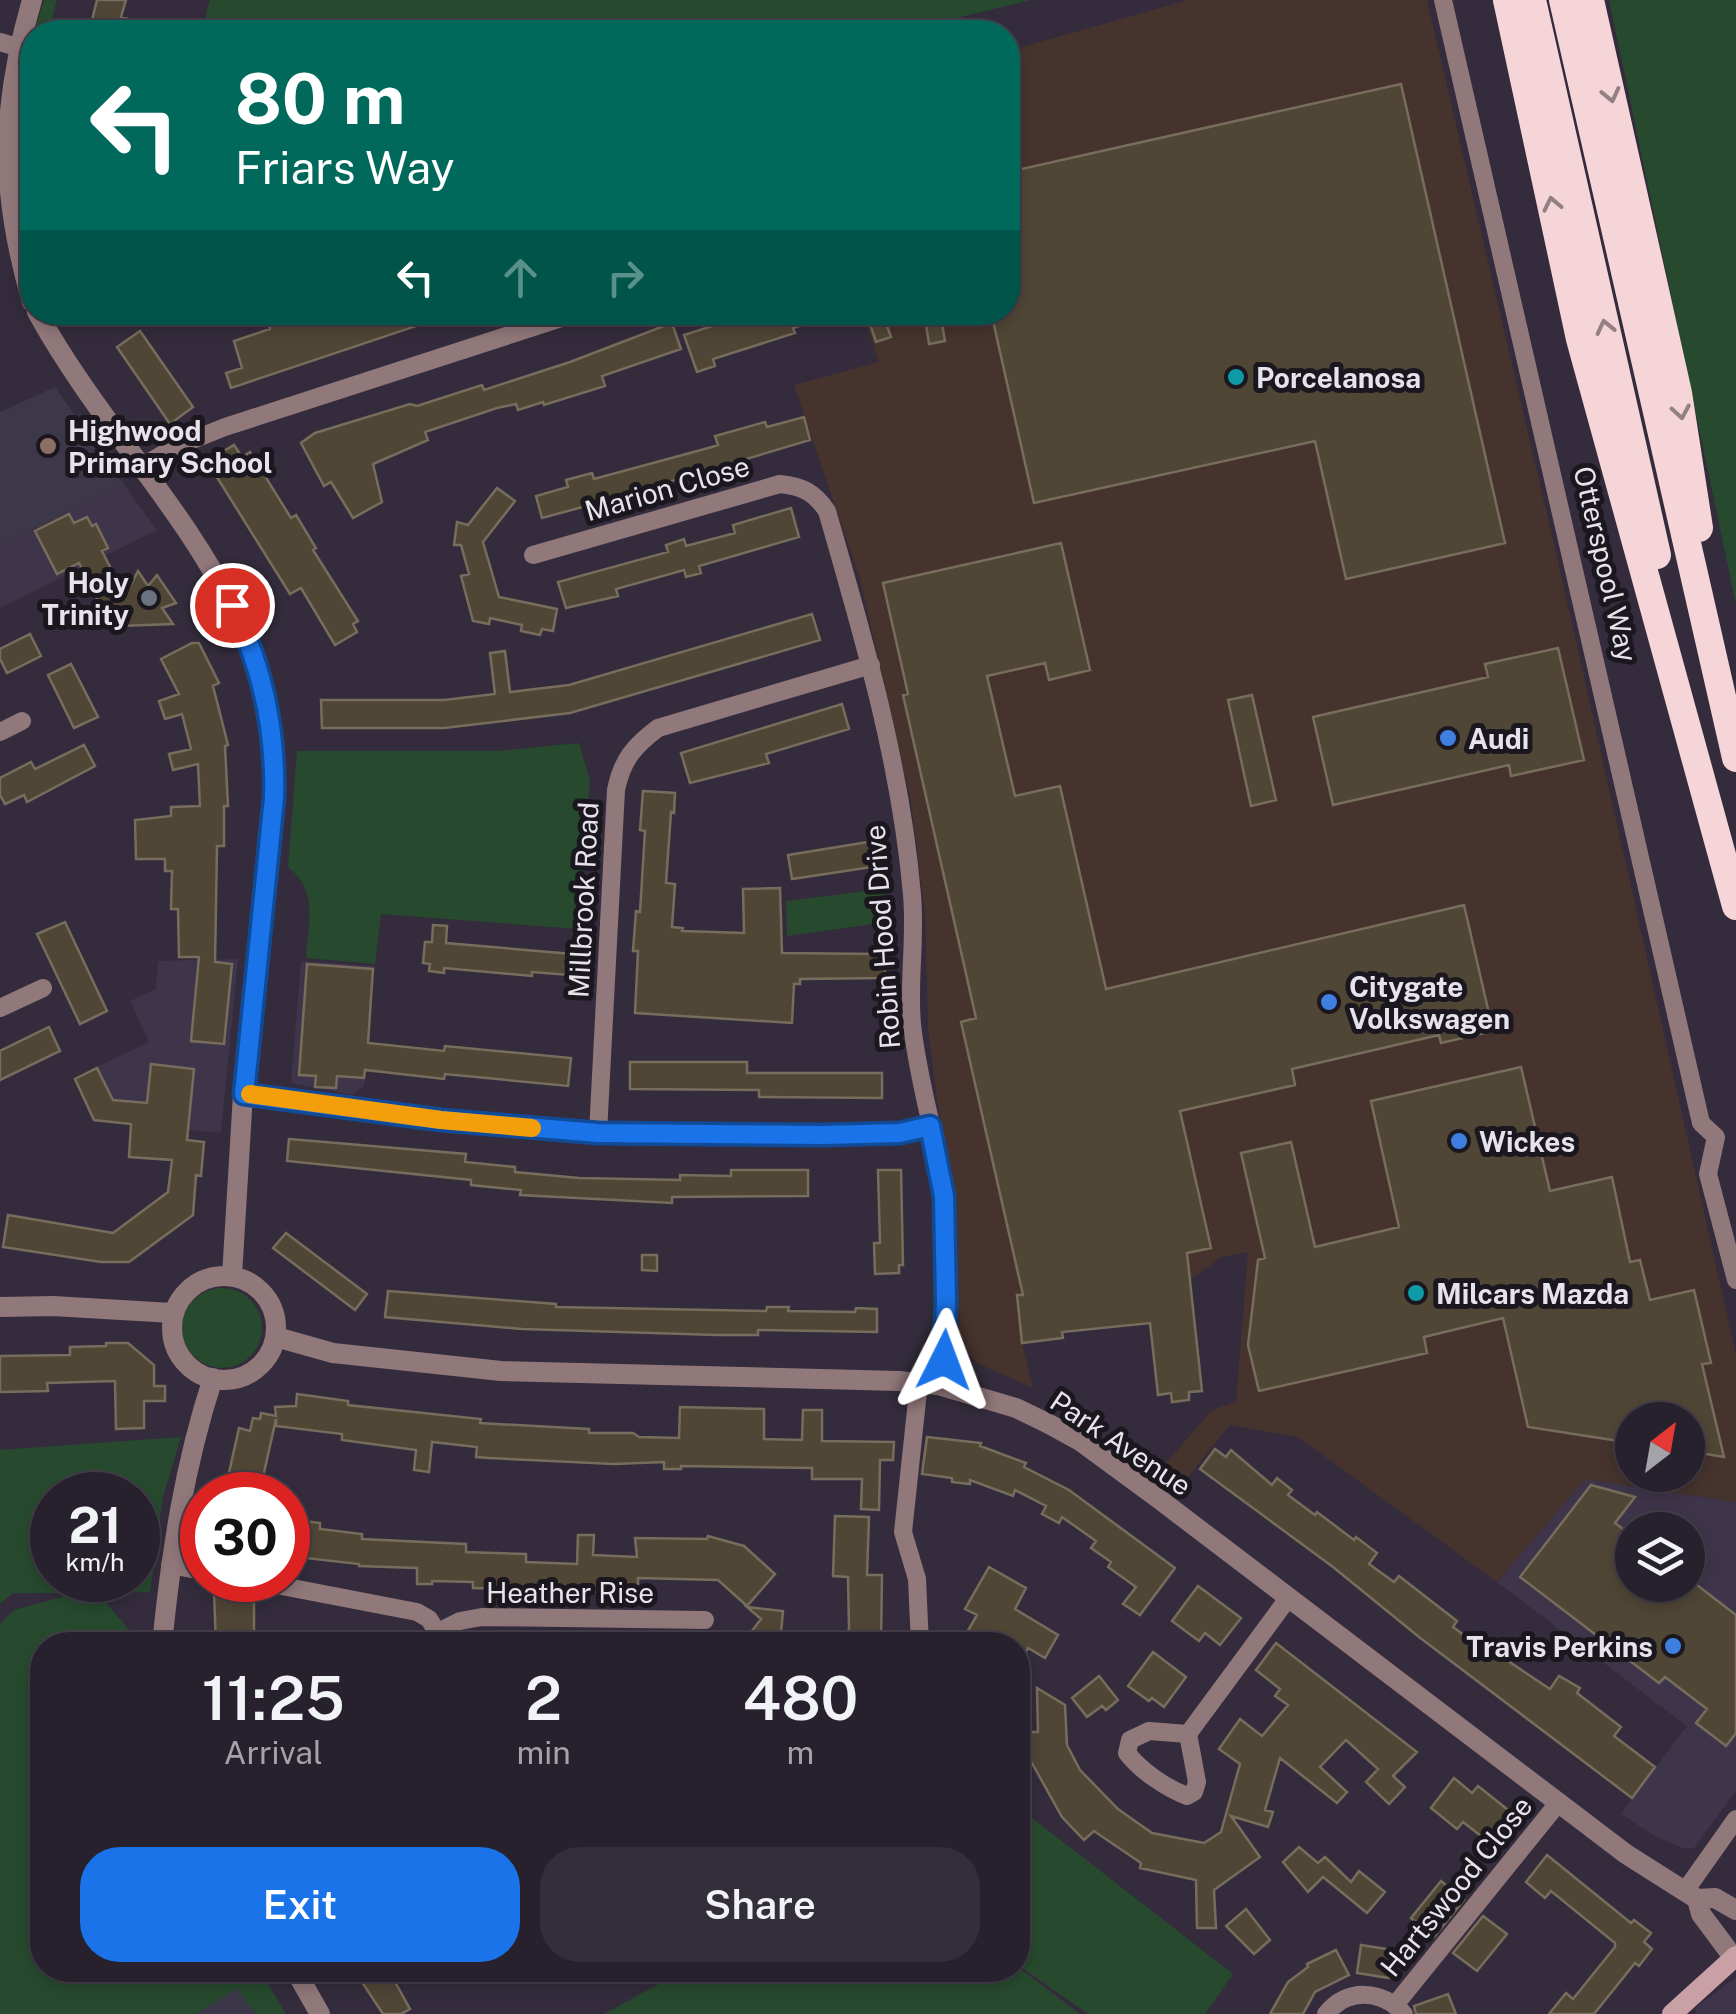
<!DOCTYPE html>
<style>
body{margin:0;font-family:"Public Sans",sans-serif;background:#332e39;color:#f1f3f6;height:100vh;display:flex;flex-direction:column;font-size:38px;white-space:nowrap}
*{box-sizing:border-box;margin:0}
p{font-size:32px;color:#a4a3aa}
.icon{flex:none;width:55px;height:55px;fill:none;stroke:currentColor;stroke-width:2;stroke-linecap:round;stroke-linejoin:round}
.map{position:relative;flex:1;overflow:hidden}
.side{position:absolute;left:30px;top:1632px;width:1000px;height:350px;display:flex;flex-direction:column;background:#27212d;border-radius:40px;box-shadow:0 5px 15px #0003,0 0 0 2px #433e49}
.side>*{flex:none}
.top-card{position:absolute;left:20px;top:20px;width:1000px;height:305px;border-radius:40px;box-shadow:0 5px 15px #0003,0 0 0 2px #433e49;background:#00695c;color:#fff;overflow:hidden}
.needle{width:65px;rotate:31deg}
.controls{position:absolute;left:1615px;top:1402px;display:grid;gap:20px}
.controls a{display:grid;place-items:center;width:90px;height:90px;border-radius:50%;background:#27212d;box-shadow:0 5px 15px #0003,0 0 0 2px #433e49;font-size:50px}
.speed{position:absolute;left:30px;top:1472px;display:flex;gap:20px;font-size:50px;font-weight:700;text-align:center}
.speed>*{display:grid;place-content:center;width:130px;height:130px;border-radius:50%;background:#27212d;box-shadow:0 5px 15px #0003,0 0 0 2px #433e49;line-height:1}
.speed small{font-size:25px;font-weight:400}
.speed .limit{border:15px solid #d22;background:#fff;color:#111}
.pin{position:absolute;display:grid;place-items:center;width:85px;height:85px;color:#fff;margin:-42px;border:5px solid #fff;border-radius:50%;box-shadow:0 2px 10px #0007}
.me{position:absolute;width:110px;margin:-55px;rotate:3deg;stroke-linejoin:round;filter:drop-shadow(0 0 8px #0008)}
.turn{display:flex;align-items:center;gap:35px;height:210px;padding:0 50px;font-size:45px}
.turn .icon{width:130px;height:130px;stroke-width:2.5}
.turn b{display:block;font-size:70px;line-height:85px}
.lanes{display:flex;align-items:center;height:95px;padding:0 50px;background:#0003;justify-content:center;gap:50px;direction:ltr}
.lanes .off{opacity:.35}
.eta{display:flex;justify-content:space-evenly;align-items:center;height:170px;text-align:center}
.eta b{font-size:60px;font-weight:600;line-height:70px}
.button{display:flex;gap:20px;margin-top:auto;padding:20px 50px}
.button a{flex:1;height:115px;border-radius:40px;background:#1a73e8;color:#fff;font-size:40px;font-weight:600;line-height:115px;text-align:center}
.button a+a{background:#332e39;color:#f1f3f6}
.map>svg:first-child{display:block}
</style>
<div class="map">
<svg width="1736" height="2014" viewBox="0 0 1736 2014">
<rect width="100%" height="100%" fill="#342c3c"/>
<path fill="#3f354a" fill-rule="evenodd" d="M124,485L157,530L0,608V546Z
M238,959L221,1133L94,1121L74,1078L149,1042L130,1001L156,989L158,961Z
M301,961L374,966L364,1086L352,1095L291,1083Z
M1585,1479L1736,1502V1791L1694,1848H1683L1655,1836L1621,1814L1687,1726L1497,1582ZM1632,1530H1688V1585H1632Z
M1736,1977V2014H1698L1694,2009Z"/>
<path fill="#46332d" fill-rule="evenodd" d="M1188,0H1427L1560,570L1736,1355V1502L1585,1479L1497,1582L1298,1437L1230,1425L1183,1483L1162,1468L1212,1410L1236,1402L1248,1252L1221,1257L1190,1280L1147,1285L1146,1282L1017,1295L1022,1343L1033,1388L977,1363L959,1341L955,1188L937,1101L928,1026L925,915L911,801L860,579L794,385L879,362L863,313L1008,312V51ZM1632,1420H1688V1475H1632Z"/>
<path fill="#3c3849" d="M55,387L124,485L0,546V412Z
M238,1988L256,2014H195Z"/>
<path fill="#274a2e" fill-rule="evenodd" d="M44,0H57L48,32L35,29Z
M210,0H1030L901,32H201Z
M1609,0H1736V604Z
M579,743L590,781L578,929L381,914L375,964L306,958C308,922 319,892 288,867L297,751H497Z
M883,889L887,922L787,936L786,901Z
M182 1328a40 40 0 1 1 80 0a40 40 0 1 1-80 0Z
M181,1437L163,1497L150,1592L98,1593L142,1645H42V1970H260L286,2014H256L237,1989L195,2014H0V1624L14,1610L77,1593H13L0,1604V1450ZM52,1495H138V1580H52Z
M1018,1807L1233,1974L1205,2014H1088L1018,1965Z
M1018,1967L1080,2014H604L659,1984L706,1970H1018Z"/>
<path fill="#504636" stroke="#776d5c" stroke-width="2.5" d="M97,0H126L121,17L159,27V32H89Z
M1401,84L1505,543L1346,579L1315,441L1034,503L991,312H1008V172Z
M362,312H445L446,316L231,388L226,373L242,368L234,341L270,329L267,319L285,313L289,325L325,314L328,324Z
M756,312H831L832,316L793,328L795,333L713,359L715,366L697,372L684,335Z
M866,312H882L891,337L876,342Z
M924,312H940L945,341L929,344Z
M672,323L681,349L602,376L605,386L544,405L543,402L518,410L516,404L497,408L425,432L428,440L373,464L382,502L353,518L331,482L324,486L301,443L315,433L410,404L417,406L482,385L484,390L570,362Z
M140,331L193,407L170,424L117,347Z
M804,417L810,440L726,465L728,473L708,478L706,471L668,482L670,489L650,494L648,488L610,499L612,506L603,509L592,511L590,505L542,518L536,496L568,487L566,480L592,473L594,479L712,447L718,445L715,436L765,422L767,427Z
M234,445L242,457L250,452L291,518L296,515L316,548L313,550L358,621L353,624L357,632L335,645L301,588L290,594L215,474L227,466L219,454Z
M497,488L515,501L483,542L499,597L557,609L553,631L542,629L540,635L521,631L522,625L490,618L489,624L473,621L461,576L469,574L461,545H454L457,522L468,525Z
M791,508L799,537L699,566L701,573L686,577L684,570L616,589L618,596L566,608L558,582L668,552L666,545L684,539L686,546L735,533L733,525Z
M69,514L74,523L87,517L92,526L96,524L108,548L102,551L125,596L138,571L148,586L157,575L176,603L162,608L173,624L118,626L94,613L99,603L79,563L57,574L35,531Z
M1061,543L1090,670L1049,680L1045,663L987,676L1015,796L1060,786L1106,989L1464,905L1493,1031L1441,1043L1439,1035L1292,1069L1295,1085L1180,1111L1211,1248L1187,1253L1202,1391L1189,1392V1400L1172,1402L1171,1393L1158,1395L1150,1323L1062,1332L1063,1338L1022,1343L1017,1295H1023L961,1022L976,1018L903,695L908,694L883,583Z
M812,614L820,640L570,713L444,728H322L321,700H444L495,694L490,653L505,651L510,692L569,685Z
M30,634L41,656L7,673L0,659V649Z
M192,643H199L219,683L213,686L228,745L225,746L228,806H224V846H217L215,962L232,964L224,1044L191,1041L199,957H179L178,909H171L172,871H165V859H136L135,820L171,816V807L200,806L198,764L173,770L169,754L191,749L182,714L165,719L159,701L179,694L161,659Z
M1558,648L1584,760L1511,776L1509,765L1333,805L1313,717L1488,677L1485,664Z
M71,664L98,717L74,728L48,675Z
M1252,695L1276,800L1251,806L1228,700Z
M842,704L849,729L766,754L769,763L690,783L681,753Z
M84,745L95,766L27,802L24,795L5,804L0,795V778L31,762L35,769Z
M643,791L675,793L674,813L671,812L666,883L675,884L672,927L683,928L682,931L744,933L743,889L780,888L782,953L877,954V957H885V978L800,979V984H794L792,1023L635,1013L638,951H633L636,911L640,912L645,831L640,830Z
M868,842L872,867L792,879L788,855Z
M65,922L107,1011L80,1024L37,934Z
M433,925L447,926L446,943L584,955L582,976L532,972V976L444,968V973L429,971L430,964L423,963L425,942H432Z
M307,964L373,969L368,1043L444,1051L445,1046L571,1058L568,1086L445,1074L444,1079L365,1070L364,1078L337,1076L336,1088L315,1087L316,1076L299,1075Z
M49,1027L60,1051L0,1080V1051Z
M630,1062H747V1073H882V1098L759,1097V1090L630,1089Z
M151,1064L194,1069L187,1140L204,1142L201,1176L196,1175L193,1215L129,1262H101L3,1247L8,1215L113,1233L168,1192L172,1160L129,1157L131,1124L94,1120L75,1079L97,1068L113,1100L147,1103Z
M1521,1067L1550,1191L1612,1177L1630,1262L1640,1260L1650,1300L1694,1290L1711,1363L1702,1364L1724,1457L1688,1451V1420H1632V1443L1528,1427L1503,1318L1424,1337L1427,1353L1259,1391L1248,1345L1258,1260L1265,1258L1241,1153L1291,1142L1315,1247L1399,1227L1371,1101Z
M289,1139L466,1154L465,1162L515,1167V1172L579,1178L680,1180V1175L731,1176V1170H808V1196L672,1197V1203L520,1195L521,1190L471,1185V1180L287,1161Z
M878,1170H901L903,1265H899V1273L875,1274L874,1243H880Z
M286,1233L367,1294L355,1310L273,1248Z
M642,1255H657V1271L642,1270Z
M388,1291L556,1304V1307L766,1311L767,1307H789L788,1311L855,1312L856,1308L877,1309V1332L758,1330V1335H717L522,1329L385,1317Z
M106,1343H128L154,1365V1386H165V1401H144V1428L116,1429L115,1381L47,1383L48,1391L0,1392V1356L70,1355V1347L106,1346Z
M297,1394L348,1401V1405L481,1419L480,1423L589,1429V1433H633L639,1437L679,1438L680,1407L764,1409V1439L802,1440L803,1410H822V1441L894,1442L893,1460H880L879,1510L861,1509L862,1479H812V1468L681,1466V1469H664V1462L614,1464L489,1458L476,1457L477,1447L432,1442L429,1472L414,1470L416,1450L342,1440V1434L276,1426V1419L259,1495H224L239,1428L250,1431L253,1418L260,1419L261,1413L276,1416L275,1407L296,1406Z
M927,1437L981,1443L980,1446L1026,1463L1024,1467L1069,1490L1175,1568L1140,1615L1123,1604L1136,1587L1108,1567L1111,1562L1091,1548L1096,1541L1062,1517L1059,1523L1042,1514L1046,1506L1015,1490L1013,1496L970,1480V1484L952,1482V1478L922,1474Z
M1215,1449L1226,1457L1231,1450L1272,1485L1277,1478L1292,1490L1288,1495L1315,1515L1317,1512L1354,1540L1356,1537L1377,1553L1369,1564L1394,1582L1399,1576L1457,1621L1453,1627L1496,1659L1499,1655L1550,1689L1559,1676L1580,1688L1577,1693L1621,1727L1614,1736L1655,1767L1632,1798L1419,1637L1333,1567L1200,1469Z
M1591,1485L1635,1497L1615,1523L1632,1536V1585H1697L1736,1615V1733L1726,1746L1696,1723L1707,1709L1665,1677L1659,1683L1520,1577Z
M835,1516L869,1517L867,1575H882L881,1645H845L849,1628L848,1577L833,1576Z
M288,1519L320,1523V1529L362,1534V1539L466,1544V1552L526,1554V1562L577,1564L578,1535H594L593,1555L637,1557L635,1538L707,1539L708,1536L744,1546L775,1574L747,1606L718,1580L638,1578V1593L473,1588V1582L432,1581V1584H417V1568L359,1566V1564L288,1556Z
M989,1567L1026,1588L1015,1609L1058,1635L1045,1658L1028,1648L1018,1667V1645H973L963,1639L977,1615L965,1609Z
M1198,1586L1241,1618L1220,1645L1205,1633L1199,1641L1172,1621Z
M214,1592L254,1597V1643L216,1645Z
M747,1607L783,1611L780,1645H741L761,1619Z
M1276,1643L1417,1752L1393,1776L1405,1787L1389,1804L1366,1782L1378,1769L1346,1740L1320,1767L1347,1792L1337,1803L1280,1758L1265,1810L1273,1812L1268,1827L1231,1816L1260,1857L1214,1890L1216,1928H1197L1196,1880L1140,1868L1141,1863L1094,1831L1084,1840L1062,1817L1028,1756L1027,1732H1038L1037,1688L1065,1705L1067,1745L1080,1770L1118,1809L1152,1833L1204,1843L1221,1832L1240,1764L1219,1749L1240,1719L1262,1736L1288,1705L1275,1696L1280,1689L1256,1670Z
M1153,1652L1186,1677L1164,1707L1152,1698L1149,1701L1128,1686Z
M1099,1676L1118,1700L1106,1710L1102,1706L1087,1717L1072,1698Z
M1454,1778L1472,1793L1478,1786L1522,1821L1499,1850L1463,1822L1457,1829L1431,1808Z
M1299,1847L1318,1863L1325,1857L1351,1882L1359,1871L1385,1892L1367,1913L1323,1877L1308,1892L1283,1862Z
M1547,1855L1631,1923L1634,1920L1651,1933L1644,1942L1652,1949L1639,1966L1635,1963L1594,2014H1549L1566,1993L1573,1999L1615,1947V1943L1551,1891L1545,1898L1526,1882Z
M1441,1881L1464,1900L1434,1937L1411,1918Z
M1246,1909L1270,1940L1254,1954L1226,1926Z
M1483,1916L1507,1934L1477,1971L1453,1953Z
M1361,1945L1393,1950L1389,1978L1357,1973Z
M1336,1950L1349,1975L1315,1992L1303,2014H1270L1288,1982L1308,1967L1307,1964Z
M354,1970H413L394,1980L410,2009L401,2014H383Z
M1448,1994L1456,2014H1416L1414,2006Z"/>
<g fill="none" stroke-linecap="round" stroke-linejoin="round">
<path stroke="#91787b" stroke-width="18" d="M1443,0L1701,1123L1716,1137L1708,1174L1736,1280
M0,42L17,47
M143,466L175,447L225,427L580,312
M533,555L780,484C802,486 814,492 827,511C863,636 901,764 912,895C916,938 908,982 912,1024C918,1082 937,1138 944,1196C950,1254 950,1328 938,1385
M0,732L22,721
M0,1008L43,988
M243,1094L441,1120L598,1133L823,1135L899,1133L930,1127
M598,1133L616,790C622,760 634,746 658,728L871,665
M919,1382L903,1532L917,1579L920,1645
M170,1565L202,1571
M251,1580L417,1612L429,1619L445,1645
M438,1632L460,1621L482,1617L705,1620
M1149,1731L1188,1734L1197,1782L1194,1792L1187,1796C1166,1788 1141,1771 1127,1753L1130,1740Z
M1188,1734L1289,1597
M1685,1891L1736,1819
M1395,2005L1559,1802
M1326,2014C1348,1987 1382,1990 1404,2014"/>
<path stroke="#91787b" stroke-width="20" d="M32,0C0,111 0,192 32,302
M37,312C130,481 280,586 274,798L243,1094L232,1276
M172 1328a52 52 0 1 1 104 0a52 52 0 1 1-104 0Z
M0,1307L53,1306L172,1313
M276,1337L333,1353L501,1371L899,1381L938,1385L1016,1408L1049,1424L1080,1441L1159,1499L1626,1854L1697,1899L1715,1898L1736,1910
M162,1645C171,1554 184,1466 213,1378
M1697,1899L1701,1914L1733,1957
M295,1970L320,2014"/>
<path stroke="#c9a0a6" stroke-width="20" d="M1672,2014L1736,1956"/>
<path stroke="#f6d5d9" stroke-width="28" d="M1507,0L1580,339L1736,906
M1532,0L1657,555
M1563,0L1736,758
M1590,0L1678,393L1699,528"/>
</g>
<defs><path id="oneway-chevron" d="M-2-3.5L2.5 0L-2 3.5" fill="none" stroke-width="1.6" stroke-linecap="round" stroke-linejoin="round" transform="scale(2.5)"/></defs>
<g stroke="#938085">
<use href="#oneway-chevron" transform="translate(1611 95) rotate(77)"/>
<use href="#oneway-chevron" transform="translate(1552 204) rotate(-102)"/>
<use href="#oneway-chevron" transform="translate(1605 327) rotate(-103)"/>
<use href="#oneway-chevron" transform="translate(1681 412) rotate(80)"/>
</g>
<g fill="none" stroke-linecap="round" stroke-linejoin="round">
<defs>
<path id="route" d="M232,605C263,667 276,730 274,798L244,1094L441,1120L598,1133L823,1135L900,1133L930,1126L944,1196L946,1301L944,1360"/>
</defs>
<use href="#route" stroke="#114b97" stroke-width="25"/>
<use href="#route" stroke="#1a73e8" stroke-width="18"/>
<path stroke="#f59e0b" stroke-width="18" d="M250,1094L441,1120L532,1128"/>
</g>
<g fill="#0f9aa8" stroke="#1a171e" stroke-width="4">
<circle cx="1236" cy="377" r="10"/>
<circle cx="1416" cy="1293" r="10"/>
</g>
<circle fill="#8d6e63" stroke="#1a171e" stroke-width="4" cx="48" cy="446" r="10"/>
<circle fill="#6b7280" stroke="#1a171e" stroke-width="4" cx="149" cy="598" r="10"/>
<g fill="#3f7fe0" stroke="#1a171e" stroke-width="4">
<circle cx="1448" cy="738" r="10"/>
<circle cx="1329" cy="1002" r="10"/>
<circle cx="1459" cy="1141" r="10"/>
<circle cx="1673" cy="1646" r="10"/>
</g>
<g text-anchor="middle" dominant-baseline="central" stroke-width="10" stroke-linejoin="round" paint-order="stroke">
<g font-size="28" font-weight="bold" fill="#e7e3ed" stroke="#1a171e" text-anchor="start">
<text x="1256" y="377">Porcelanosa</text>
<text x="68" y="430">Highwood<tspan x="68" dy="32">Primary School</tspan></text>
<text x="129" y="582" text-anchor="end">Holy<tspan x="129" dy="32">Trinity</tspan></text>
<text x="1468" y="738">Audi</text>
<text x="1349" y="986">Citygate<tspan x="1349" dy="32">Volkswagen</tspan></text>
<text x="1479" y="1141">Wickes</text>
<text x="1436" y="1293">Milcars Mazda</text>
<text x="1653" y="1646" text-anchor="end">Travis Perkins</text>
</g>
<g font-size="28" fill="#e7e3ed" stroke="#1a171e">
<text transform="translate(667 488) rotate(-16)">Marion Close</text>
<text transform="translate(1606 564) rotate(77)">Otterspool Way</text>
<text transform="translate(583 900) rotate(-87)">Millbrook Road</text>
<text transform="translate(882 937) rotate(-94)">Robin Hood Drive</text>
<text transform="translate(1121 1443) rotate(34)">Park Avenue</text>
<text x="570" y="1592">Heather Rise</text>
<text transform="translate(1456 1886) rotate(-51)">Hartswood Close</text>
</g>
</g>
</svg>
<div class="controls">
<a><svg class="needle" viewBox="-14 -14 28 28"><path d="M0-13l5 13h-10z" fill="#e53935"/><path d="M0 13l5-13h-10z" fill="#a4a3aa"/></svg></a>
<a><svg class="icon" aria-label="layers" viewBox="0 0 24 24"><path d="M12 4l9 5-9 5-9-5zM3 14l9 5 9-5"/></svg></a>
</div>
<div class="speed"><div>21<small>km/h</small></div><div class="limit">30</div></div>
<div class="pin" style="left:232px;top:605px;background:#d93025"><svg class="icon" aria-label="arrive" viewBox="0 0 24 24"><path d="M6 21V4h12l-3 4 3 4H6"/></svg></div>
<svg class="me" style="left:944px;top:1360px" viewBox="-20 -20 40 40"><path d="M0-17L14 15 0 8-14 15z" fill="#1a73e8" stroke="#fff" stroke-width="4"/></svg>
<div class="top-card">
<div class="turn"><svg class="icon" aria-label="left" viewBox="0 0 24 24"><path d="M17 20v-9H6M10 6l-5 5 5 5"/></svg><div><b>80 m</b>Friars Way</div></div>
<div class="lanes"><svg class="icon" aria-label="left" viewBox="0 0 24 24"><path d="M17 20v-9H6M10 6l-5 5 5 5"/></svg><svg class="icon off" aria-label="ahead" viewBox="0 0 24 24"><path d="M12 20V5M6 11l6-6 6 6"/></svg><svg class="icon off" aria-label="right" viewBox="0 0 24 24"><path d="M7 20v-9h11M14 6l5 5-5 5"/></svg></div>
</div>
<section class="side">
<div class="eta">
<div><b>11:25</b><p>Arrival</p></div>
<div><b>2</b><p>min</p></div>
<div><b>480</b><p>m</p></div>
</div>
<div class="button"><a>Exit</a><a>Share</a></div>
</section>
</div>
